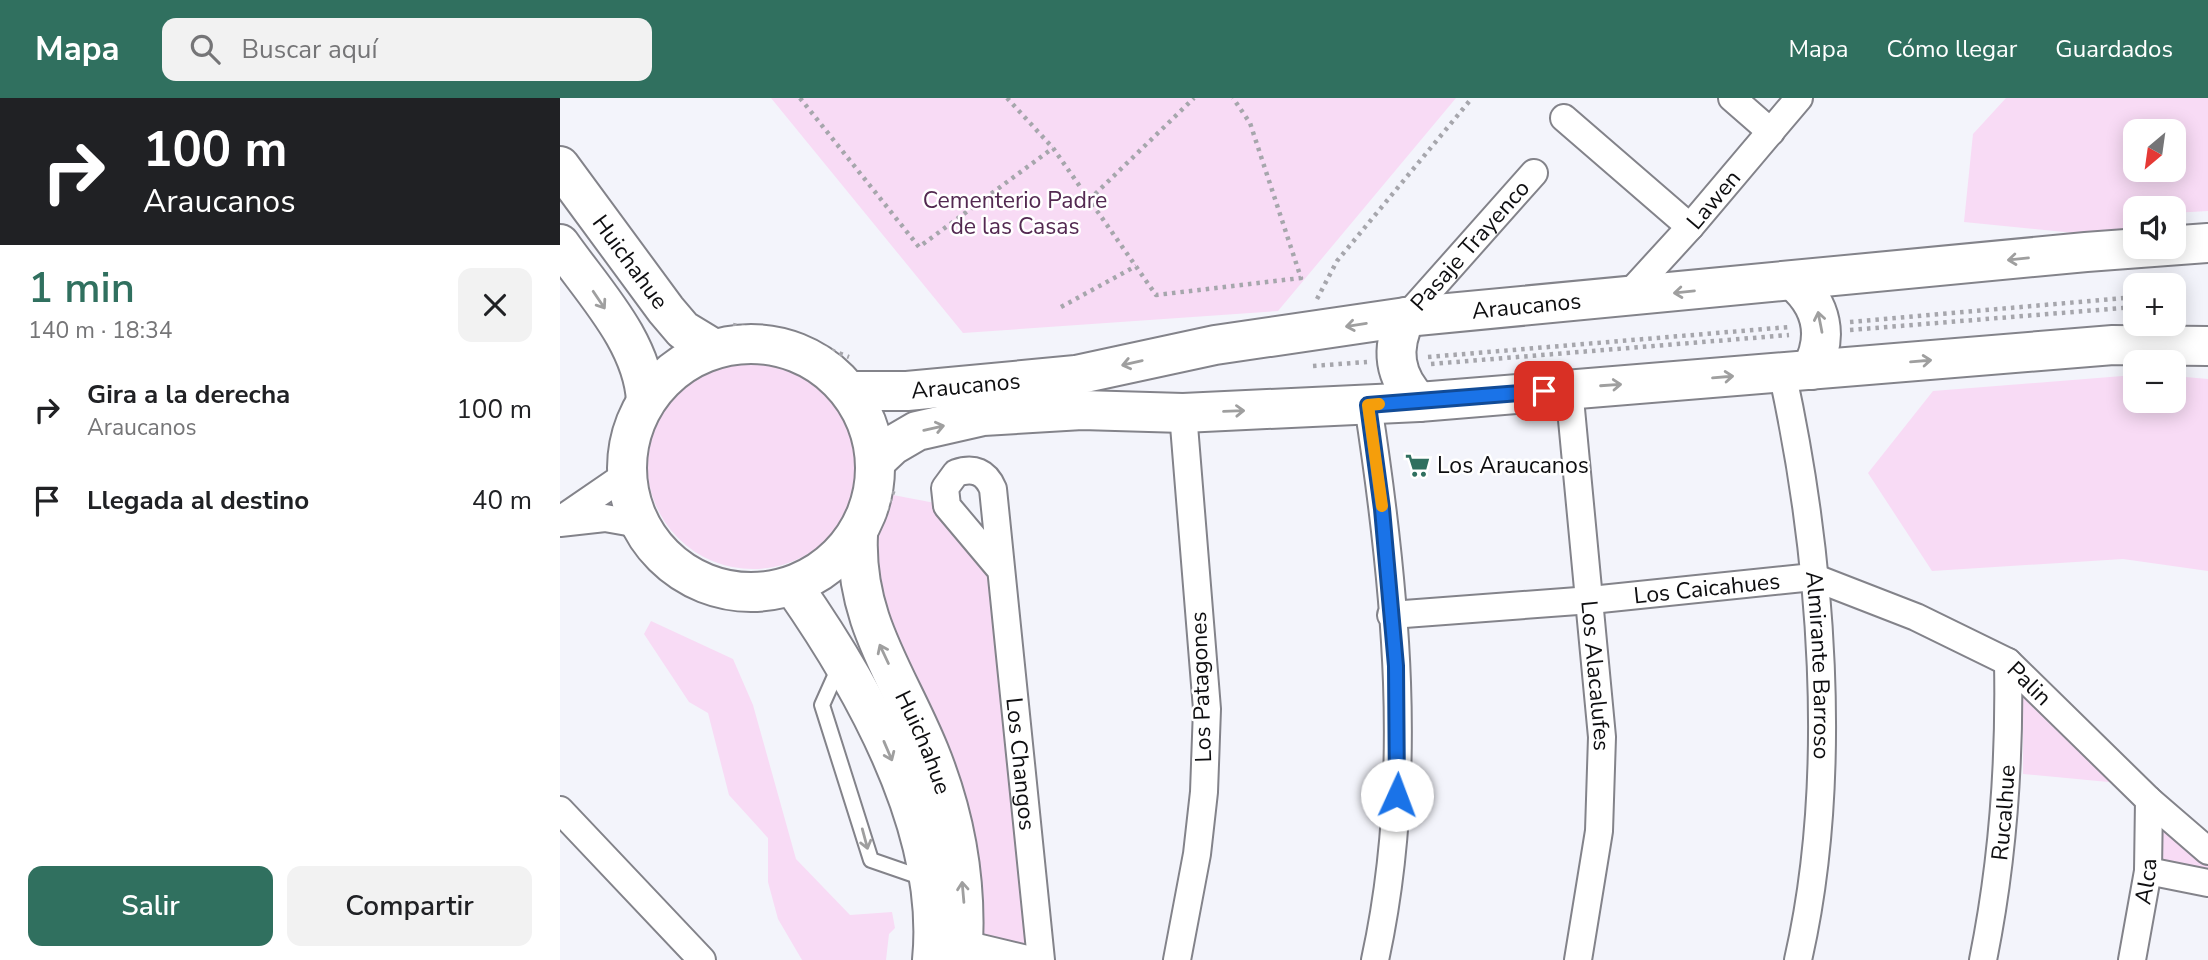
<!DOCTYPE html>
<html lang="es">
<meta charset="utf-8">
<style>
body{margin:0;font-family:"Nunito Sans",sans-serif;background:#f2f2f2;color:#202124;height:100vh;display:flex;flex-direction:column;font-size:26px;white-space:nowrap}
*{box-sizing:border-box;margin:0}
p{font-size:23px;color:#757577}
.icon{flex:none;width:38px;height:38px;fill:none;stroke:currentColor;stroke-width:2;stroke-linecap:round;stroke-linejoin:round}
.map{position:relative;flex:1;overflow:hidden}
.panel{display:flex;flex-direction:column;background:#fff;width:560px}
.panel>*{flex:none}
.top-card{background:#202124;color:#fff;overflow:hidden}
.needle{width:46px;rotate:209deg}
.buttons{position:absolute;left:1563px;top:21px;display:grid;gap:14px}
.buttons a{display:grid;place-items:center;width:63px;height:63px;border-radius:14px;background:#fff;box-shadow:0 4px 18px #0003;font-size:35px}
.pin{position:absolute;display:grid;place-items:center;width:60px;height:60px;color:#fff;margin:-30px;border-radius:14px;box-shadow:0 4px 10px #0006}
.me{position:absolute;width:77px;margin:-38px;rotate:2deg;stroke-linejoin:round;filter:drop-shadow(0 0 5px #0008)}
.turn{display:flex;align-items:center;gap:24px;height:147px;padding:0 28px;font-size:32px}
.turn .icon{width:91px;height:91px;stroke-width:2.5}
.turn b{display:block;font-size:49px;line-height:60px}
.round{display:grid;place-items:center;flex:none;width:74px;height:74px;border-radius:14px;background:#f2f2f2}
.overview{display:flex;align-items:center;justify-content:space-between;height:119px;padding:0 28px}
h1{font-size:42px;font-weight:600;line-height:52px;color:#30705f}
.primary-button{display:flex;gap:14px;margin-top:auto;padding:14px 28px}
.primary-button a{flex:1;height:80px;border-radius:14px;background:#30705f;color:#fff;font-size:28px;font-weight:600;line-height:80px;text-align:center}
.primary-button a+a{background:#f2f2f2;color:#202124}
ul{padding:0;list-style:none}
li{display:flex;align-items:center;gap:21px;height:91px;padding:0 28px}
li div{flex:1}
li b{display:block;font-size:26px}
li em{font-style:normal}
header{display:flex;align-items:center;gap:42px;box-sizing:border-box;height:98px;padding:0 35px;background:#30705f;color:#fff}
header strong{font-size:33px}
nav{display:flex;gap:38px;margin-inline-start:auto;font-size:24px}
.search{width:490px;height:63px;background:#f2f2f2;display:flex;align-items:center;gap:18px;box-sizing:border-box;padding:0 24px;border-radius:14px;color:#757577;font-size:26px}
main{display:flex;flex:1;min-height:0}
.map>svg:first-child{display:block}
</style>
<header>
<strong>Mapa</strong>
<div class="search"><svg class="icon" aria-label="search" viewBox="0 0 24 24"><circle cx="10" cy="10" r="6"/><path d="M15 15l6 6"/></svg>Buscar aquí</div>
<nav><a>Mapa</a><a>Cómo llegar</a><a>Guardados</a></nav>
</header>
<main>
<section class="panel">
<div class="top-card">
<div class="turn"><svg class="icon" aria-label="right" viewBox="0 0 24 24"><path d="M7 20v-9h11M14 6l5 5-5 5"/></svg><div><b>100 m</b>Araucanos</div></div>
</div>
<div class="overview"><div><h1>1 min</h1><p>140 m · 18:34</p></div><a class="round"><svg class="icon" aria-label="close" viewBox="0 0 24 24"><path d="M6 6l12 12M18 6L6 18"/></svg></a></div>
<ul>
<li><svg class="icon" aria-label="right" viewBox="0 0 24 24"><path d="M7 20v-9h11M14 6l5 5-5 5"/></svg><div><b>Gira a la derecha</b><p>Araucanos</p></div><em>100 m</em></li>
<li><svg class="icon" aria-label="arrive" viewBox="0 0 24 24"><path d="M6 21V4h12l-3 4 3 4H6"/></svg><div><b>Llegada al destino</b></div><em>40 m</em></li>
</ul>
<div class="primary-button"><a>Salir</a><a>Compartir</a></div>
</section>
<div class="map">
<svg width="1648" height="862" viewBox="0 0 1648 862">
<rect width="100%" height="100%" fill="#f3f4fb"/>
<path fill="#f8dbf5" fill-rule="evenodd" d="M211,0H896L718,213L403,235Z
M1446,0H1648V113L1614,115V110H1575V132L1554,139L1404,124L1413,36ZM1575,33H1614V72H1575Z
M87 365a106 106 0 1 1 212 0a106 106 0 1 1-212 0Z
M1575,277V303H1614V278L1648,281V473L1563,461L1372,473L1308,375L1373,293Z
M333,397L375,405L436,482L473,855L412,838L343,566L311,452L309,435Z
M91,523L173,561L193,607L236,761L290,817L332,814L335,830L329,836L326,862H242L218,821L208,784V740L169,697L148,615L129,604L84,536Z
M1463,593L1559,685L1463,676Z
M1597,719L1648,763V777L1596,767Z"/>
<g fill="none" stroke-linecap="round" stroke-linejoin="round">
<defs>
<path id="service" d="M279,569L262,607L311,762L366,781"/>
<g id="minor">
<path d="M1172,0L1211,34"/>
<path d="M1004,20L1130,129"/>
<path id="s1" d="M1066,199L1130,129L1239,0"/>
<path id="s2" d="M846,219L974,75"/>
<path id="s3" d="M1222,274C1262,457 1280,678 1238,862"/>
<path id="s4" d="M1009,290L1042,639L1039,733L1018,862"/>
<path d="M808,307C836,490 855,679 815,862"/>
<path d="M0,422L67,376"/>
<path d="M0,425L45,420L79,426"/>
<path id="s5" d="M440,471L387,408L385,390L396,375C414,369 426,374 433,391L481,862"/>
<path id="s6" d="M831,517L1031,502L1253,479L1356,519L1448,564L1589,702L1648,753"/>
<path d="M0,712L142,862"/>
<path d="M1588,773L1648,785"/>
<path d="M404,846L471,862"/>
<path d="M617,862L637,756L644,694L647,611L623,315"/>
<path id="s7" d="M1423,862C1443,763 1450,666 1448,564"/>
<path id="s8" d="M1572,862L1588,773L1589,702"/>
</g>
<g id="secondary">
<path d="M1234,183C1262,207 1269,239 1251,272"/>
<path d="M846,219C830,251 834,279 859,304"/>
<path id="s9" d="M289,293H347L516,277L655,247L846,219L1526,154L1648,145"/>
<path d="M316,363L333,347L357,333L423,318L522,312L623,315L859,304L1553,247L1648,248"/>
</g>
<g id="primary">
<path id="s10" d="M0,68L106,212L123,232L151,249"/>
<path d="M0,146C33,193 83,244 86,303"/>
<circle cx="191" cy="370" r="124"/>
<path id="s11" d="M298,437C294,522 338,577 369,653C396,719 408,790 402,862"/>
<path d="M233,488C305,591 385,732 372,862"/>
</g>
</defs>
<use href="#service" stroke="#83838a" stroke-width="18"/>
<use href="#minor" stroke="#83838a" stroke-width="30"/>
<use href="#secondary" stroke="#83838a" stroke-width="42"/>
<use href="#primary" stroke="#83838a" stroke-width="42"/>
<path stroke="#a6a6ac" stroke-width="4.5" stroke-dasharray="3.5 5" stroke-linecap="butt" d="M240,0L359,149L493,50
M447,0L493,50L596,197L741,180L690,25L673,0
M529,102L634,0
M1609,178V187
M757,201L777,163L912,0
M501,209L576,168
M1290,224L1575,199
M173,227L236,239L289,259
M1290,232L1575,209
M868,259L1229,229
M871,266L1229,237
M753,268L807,264
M323,420L335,389"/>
<use href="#service" stroke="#fff" stroke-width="14"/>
<use href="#minor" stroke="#fff" stroke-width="26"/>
<use href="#secondary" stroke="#fff" stroke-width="38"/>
<use href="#primary" stroke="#fff" stroke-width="38"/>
</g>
<defs><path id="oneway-shaft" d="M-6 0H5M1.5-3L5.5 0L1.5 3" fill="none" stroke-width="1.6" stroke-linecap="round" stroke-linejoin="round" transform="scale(1.75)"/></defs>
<g stroke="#9f9f9f">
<use href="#oneway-shaft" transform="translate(1458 161) rotate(174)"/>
<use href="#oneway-shaft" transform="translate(1124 194) rotate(174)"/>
<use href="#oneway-shaft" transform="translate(39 202) rotate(56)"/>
<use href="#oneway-shaft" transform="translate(1260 224) rotate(-101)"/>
<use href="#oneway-shaft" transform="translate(796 227) rotate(171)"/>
<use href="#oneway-shaft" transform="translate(1361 263) rotate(-5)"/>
<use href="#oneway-shaft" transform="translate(572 265) rotate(167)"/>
<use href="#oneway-shaft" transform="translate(1163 279) rotate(-5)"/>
<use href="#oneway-shaft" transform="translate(1051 287) rotate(-4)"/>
<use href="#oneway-shaft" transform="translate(674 313) rotate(-2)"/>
<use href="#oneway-shaft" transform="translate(374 330) rotate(-13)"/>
<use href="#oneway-shaft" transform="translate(324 556) rotate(-115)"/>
<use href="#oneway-shaft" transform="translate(328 653) rotate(67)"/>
<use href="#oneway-shaft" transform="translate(305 741) rotate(75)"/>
<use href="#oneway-shaft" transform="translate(403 794) rotate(-95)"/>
</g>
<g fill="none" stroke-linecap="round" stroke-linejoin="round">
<defs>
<path id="route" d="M837,697L836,568L822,411L808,307L984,293"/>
</defs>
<use href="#route" stroke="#114b97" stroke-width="18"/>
<use href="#route" stroke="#1a73e8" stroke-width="12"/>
<path stroke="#f59e0b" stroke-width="12" d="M819,306L808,307L822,408"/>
</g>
<defs>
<symbol id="supermarket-bare" viewBox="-9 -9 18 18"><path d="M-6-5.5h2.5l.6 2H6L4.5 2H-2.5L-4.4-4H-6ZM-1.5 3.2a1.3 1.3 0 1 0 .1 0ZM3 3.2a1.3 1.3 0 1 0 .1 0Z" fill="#30705f" stroke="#fff" stroke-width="2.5" paint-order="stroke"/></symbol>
</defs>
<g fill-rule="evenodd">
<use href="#supermarket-bare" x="840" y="350" width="35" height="35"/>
</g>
<g text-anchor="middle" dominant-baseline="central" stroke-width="5" stroke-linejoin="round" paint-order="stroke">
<g font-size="23" fill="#0e0e10" stroke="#fff">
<text stroke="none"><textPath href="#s1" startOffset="131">Lawen</textPath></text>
<text stroke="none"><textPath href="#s2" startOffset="96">Pasaje Trayenco</textPath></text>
<text stroke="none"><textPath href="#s10" startOffset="119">Huichahue</textPath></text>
<text stroke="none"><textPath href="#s9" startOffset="684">Araucanos</textPath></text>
<text stroke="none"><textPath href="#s9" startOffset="117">Araucanos</textPath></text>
<text stroke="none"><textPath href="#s6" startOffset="317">Los Caicahues</textPath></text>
<text stroke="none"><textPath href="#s3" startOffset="296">Almirante Barroso</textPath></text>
<text stroke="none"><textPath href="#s4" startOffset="289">Los Alacalufes</textPath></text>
<text stroke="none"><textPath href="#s6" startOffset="667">Palin</textPath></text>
<text transform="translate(641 589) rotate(-92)">Los Patagones</text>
<text stroke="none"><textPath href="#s11" startOffset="220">Huichahue</textPath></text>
<text stroke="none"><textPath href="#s5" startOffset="441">Los Changos</textPath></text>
<text stroke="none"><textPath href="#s7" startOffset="149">Rucalhue</textPath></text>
<text stroke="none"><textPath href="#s8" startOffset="80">Alca</textPath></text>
</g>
<g font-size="23" fill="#532951" stroke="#fff">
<text x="455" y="102">Cementerio Padre<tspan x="455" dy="26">de las Casas</tspan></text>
</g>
<g font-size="23" fill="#0e0e10" stroke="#fff" text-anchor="start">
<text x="877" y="367">Los Araucanos</text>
</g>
</g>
</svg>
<div class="buttons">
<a><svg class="needle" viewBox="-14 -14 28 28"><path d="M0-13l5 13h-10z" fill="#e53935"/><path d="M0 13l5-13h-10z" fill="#757577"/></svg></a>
<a><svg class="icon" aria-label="sound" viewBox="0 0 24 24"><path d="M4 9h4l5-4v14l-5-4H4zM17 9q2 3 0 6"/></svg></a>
<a>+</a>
<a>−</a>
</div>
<div class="pin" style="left:984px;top:293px;background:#d93025"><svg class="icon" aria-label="arrive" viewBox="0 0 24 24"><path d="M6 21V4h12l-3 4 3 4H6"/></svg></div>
<svg class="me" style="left:837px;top:697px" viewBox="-20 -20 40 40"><circle r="19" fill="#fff"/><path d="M0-13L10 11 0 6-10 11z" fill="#1a73e8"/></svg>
</div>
</main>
